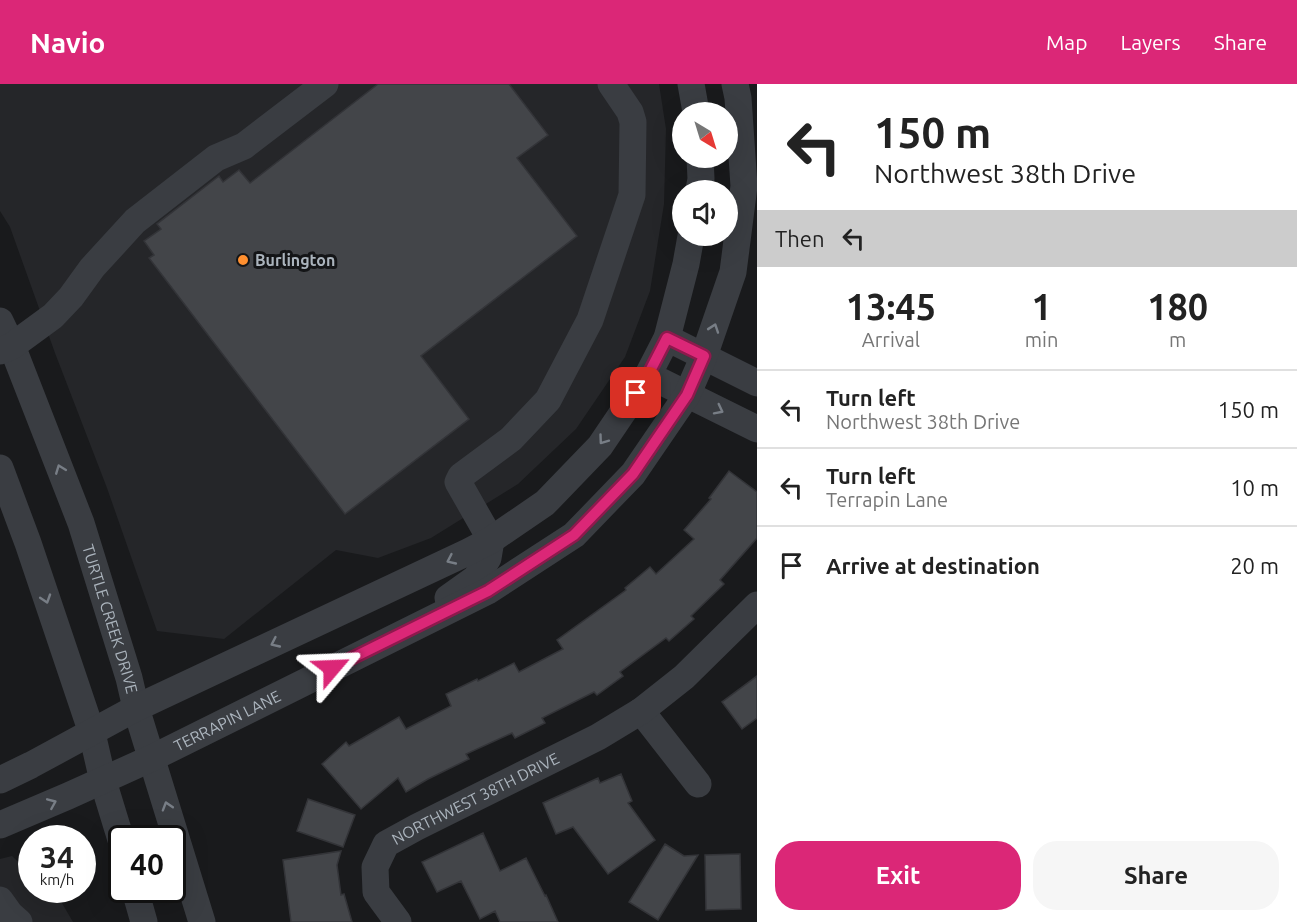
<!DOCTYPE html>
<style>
body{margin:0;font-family:Ubuntu,sans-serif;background:#f6f6f6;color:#222;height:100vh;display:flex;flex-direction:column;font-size:22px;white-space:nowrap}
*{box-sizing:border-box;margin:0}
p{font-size:20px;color:#767676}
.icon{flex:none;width:33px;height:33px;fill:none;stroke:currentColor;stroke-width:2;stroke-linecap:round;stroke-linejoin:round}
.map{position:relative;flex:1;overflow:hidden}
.panel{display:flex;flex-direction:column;background:#fff;width:540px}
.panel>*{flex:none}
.top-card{background:#fff;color:#222;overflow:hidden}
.needle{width:39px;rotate:142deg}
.controls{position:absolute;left:672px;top:18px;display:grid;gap:12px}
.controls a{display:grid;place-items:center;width:66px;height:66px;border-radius:50%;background:#fff;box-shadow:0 6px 24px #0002;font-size:30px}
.speed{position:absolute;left:18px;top:741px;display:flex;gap:12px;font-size:30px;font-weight:700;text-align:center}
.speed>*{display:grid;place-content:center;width:78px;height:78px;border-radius:50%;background:#fff;box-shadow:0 6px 24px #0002;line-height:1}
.speed small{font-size:15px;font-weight:400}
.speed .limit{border:3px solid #111;border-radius:9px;background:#fff;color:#111}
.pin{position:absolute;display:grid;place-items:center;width:51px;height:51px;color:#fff;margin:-26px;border-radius:12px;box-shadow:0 3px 9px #0006}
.me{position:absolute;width:66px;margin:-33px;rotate:64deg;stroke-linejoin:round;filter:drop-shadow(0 0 4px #0008)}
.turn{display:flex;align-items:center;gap:21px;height:126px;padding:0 18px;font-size:27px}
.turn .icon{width:78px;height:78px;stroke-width:2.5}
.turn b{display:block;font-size:42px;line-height:51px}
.then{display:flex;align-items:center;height:57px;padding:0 18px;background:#0003;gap:12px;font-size:22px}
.eta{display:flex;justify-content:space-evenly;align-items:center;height:102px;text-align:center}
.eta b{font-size:36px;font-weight:700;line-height:42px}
.action{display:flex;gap:12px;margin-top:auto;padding:12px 18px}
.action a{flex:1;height:69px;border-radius:24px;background:#db2777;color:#fff;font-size:24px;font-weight:700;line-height:69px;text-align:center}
.action a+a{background:#f6f6f6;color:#222}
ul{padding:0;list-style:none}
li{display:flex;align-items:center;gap:18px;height:78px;padding:0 18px;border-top:2px solid #e0e0e0}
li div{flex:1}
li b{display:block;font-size:22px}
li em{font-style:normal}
header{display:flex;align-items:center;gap:36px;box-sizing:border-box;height:84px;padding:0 30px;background:#db2777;color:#fff}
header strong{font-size:28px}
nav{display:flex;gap:33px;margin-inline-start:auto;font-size:21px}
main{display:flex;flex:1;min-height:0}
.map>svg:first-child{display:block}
</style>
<header>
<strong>Navio</strong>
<nav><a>Map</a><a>Layers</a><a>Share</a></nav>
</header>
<main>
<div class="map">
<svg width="757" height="838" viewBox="0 0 757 838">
<rect width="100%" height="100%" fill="#191a1c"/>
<path fill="#252629" d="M0,0H659L666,45L664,120L650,207L625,273L576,345L518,400L431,454L378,474L336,466L224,555L157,547L107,404L55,269L10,143L0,127Z
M12,772L31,790L32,806H49L59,814L73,838H0V775Z"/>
<path fill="#434549" stroke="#333438" stroke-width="1.5" d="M378,0H509L548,51L517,74L577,152L421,272L469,335L345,430L149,174L154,171L144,157L161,145L157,140L219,92L223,98L239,86L250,99Z
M729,387L757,408V454L720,496L724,500L691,532L694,535L669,557L666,554L620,588L623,592L597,611L594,608L542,634L545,639L515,654L512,649L466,670L469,675L428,695L406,708L398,694L361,725L322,680L346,658L349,662L399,633L406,645L451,622L446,610L477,595L478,597L514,579L519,588L563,565L557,556L626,506L625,504L650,483L656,490L694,455L684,446L711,415L709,414Z
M757,592V634L742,645L722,618Z
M621,690L632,717L628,719L655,756L608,790L573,743L556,750L543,719L598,694L600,699Z
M308,715L355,731L343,763L297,747Z
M483,749L500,787L526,774L545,812L546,811L558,838H500L495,827L480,835L461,797L437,808L422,778Z
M665,760L684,772L698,771L658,836L629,818Z
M341,767L337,781L341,811L344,810L352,838H291L283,776Z
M740,770L741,825L706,826L705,771Z"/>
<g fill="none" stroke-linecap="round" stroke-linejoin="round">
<g stroke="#3a3d42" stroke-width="27">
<path d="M691,0L696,28"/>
<path d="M699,106L701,95L700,74"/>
<path id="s1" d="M0,237L12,262L81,439L129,594L136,624L202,838"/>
<path d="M667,254L757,299"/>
<path d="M0,267L12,262L53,232L71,213L92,184L135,137L216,74L244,62L325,0"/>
<path d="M648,291L757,345"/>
<path d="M0,384L28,459L92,649L103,697L122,759"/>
<path d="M448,514L476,494L488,474L491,456L458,398L461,392L511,355L548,316L590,236L632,111L633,38L630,28L611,0"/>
<path d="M641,627L698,700"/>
<path d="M0,696L31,681L136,624L468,468L491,456L545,419L600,362L648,291L667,254L686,180L691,152"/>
<path id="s2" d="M0,741L68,712L152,674L488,507L574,451L633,390L687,311L704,272L733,188L744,102L738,14L735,0"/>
<path d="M135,806L144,838"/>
<path d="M0,816L10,830L19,838"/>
<path id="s3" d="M398,838L376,808L375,783L386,760L417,743L598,653L641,627L684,593L757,521"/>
</g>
</g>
<defs><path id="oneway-chevron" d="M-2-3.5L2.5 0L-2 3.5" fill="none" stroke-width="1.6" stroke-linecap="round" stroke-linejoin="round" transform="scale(1.5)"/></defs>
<g stroke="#787e86">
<use href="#oneway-chevron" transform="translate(714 244) rotate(-71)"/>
<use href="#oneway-chevron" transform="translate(719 326) rotate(27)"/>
<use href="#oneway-chevron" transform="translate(603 356) rotate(126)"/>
<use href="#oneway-chevron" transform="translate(60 385) rotate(-111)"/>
<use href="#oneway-chevron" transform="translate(451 476) rotate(155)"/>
<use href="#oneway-chevron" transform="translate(46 515) rotate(72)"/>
<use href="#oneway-chevron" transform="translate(275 559) rotate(155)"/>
<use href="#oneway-chevron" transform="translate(52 719) rotate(-23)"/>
<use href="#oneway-chevron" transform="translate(167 722) rotate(-107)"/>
</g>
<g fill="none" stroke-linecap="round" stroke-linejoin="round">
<defs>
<path id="route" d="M332,584L488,507L574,451L633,390L687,311L704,272L667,254L648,291L636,309"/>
</defs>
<use href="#route" stroke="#8e194d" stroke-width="15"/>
<use href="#route" stroke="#db2777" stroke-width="10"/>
</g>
<circle fill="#ff8f2f" stroke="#141517" stroke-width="2" cx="243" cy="176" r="6"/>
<g text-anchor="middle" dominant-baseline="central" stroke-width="6" stroke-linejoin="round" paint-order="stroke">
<g font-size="16" font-weight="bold" fill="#abb4bd" stroke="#141517" text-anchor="start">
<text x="255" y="176">Burlington</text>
</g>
<g font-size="16" fill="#abb4bd" stroke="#141517">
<text stroke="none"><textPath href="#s1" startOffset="318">TURTLE CREEK DRIVE</textPath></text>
<text stroke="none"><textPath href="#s2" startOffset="250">TERRAPIN LANE</textPath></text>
<text stroke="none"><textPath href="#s3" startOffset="188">NORTHWEST 38TH DRIVE</textPath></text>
</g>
</g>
</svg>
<div class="controls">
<a><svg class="needle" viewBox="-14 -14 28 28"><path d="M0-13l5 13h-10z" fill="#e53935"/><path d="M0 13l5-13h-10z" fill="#767676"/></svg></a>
<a><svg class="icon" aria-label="sound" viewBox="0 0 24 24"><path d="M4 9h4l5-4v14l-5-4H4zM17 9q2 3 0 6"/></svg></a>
</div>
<div class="speed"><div>34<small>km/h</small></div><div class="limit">40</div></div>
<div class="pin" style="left:636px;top:309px;background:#d93025"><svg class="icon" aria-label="arrive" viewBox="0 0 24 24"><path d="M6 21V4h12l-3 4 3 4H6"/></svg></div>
<svg class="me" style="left:332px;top:584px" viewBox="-20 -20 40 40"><path d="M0-17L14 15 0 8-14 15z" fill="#db2777" stroke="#fff" stroke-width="4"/></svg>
</div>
<section class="panel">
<div class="top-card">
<div class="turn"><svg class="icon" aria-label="left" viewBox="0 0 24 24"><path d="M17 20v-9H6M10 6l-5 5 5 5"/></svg><div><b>150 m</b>Northwest 38th Drive</div></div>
<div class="then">Then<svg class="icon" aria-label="left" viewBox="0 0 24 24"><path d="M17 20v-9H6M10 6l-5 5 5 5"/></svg></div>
</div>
<div class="eta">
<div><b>13:45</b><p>Arrival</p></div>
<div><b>1</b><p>min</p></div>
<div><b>180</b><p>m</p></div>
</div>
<ul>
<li><svg class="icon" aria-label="left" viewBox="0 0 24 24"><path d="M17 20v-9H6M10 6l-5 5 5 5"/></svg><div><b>Turn left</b><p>Northwest 38th Drive</p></div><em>150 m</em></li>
<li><svg class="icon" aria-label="left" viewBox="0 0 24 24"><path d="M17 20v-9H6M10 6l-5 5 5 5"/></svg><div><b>Turn left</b><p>Terrapin Lane</p></div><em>10 m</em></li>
<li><svg class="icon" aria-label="arrive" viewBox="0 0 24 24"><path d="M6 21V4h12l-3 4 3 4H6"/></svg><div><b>Arrive at destination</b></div><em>20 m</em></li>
</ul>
<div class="action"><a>Exit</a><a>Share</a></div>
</section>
</main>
